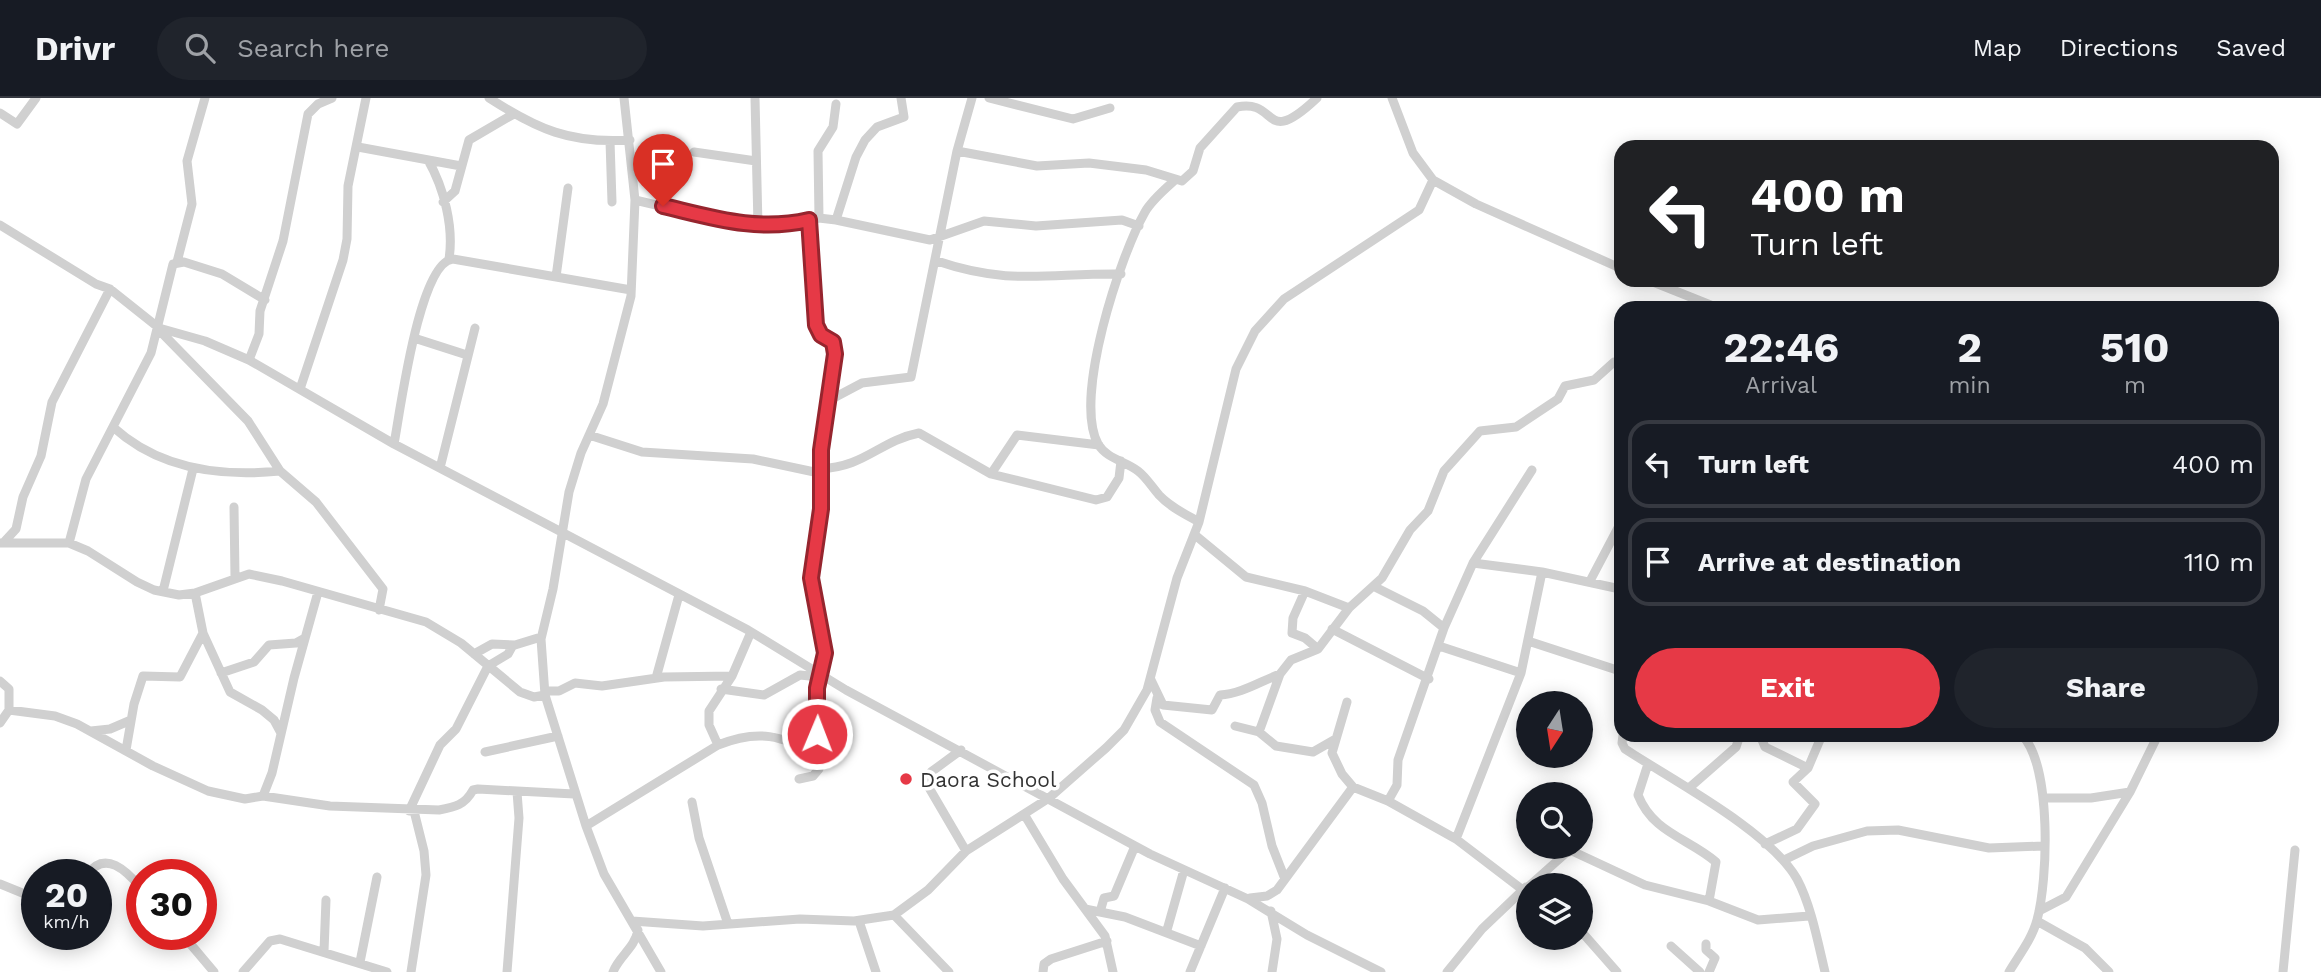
<!DOCTYPE html>
<style>
body{margin:0;font-family:"Work Sans",sans-serif;background:#20242c;color:#f1f3f6;height:100vh;display:flex;flex-direction:column;font-size:26px;white-space:nowrap}
*{box-sizing:border-box;margin:0}
p{font-size:23px;color:#9ea1a6}
.icon{flex:none;width:38px;height:38px;fill:none;stroke:currentColor;stroke-width:2;stroke-linecap:round;stroke-linejoin:round}
.map{position:relative;flex:1;overflow:hidden}
.details{position:absolute;left:1614px;top:203px;width:665px;height:441px;display:flex;flex-direction:column;background:#171b24;border-radius:21px;box-shadow:0 4px 18px #0003}
.details>*{flex:none}
.guide{position:absolute;left:1614px;top:42px;width:665px;height:147px;border-radius:21px;box-shadow:0 4px 18px #0003;background:#202124;color:#fff;overflow:hidden}
.needle{width:46px;rotate:192deg}
.tools{position:absolute;left:1516px;top:593px;display:grid;gap:14px}
.tools a{display:grid;place-items:center;width:77px;height:77px;border-radius:50%;background:#171b24;box-shadow:0 4px 18px #0003;font-size:35px}
.speed{position:absolute;left:21px;top:761px;display:flex;gap:14px;font-size:35px;font-weight:700;text-align:center}
.speed>*{display:grid;place-content:center;width:91px;height:91px;border-radius:50%;background:#171b24;box-shadow:0 4px 18px #0003;line-height:1}
.speed small{font-size:18px;font-weight:400}
.speed .limit{border:10px solid #d22;background:#fff;color:#111}
.pin{position:absolute;display:grid;place-items:center;width:60px;height:60px;color:#fff;margin:-72px -30px;border-radius:50% 50% 50% 0;rotate:-45deg;box-shadow:0 0 7px #0007}
.pin .icon{rotate:45deg}
.me{position:absolute;width:77px;margin:-38px;rotate:1deg;stroke-linejoin:round;filter:drop-shadow(0 0 5px #0008)}
.turn{display:flex;align-items:center;gap:24px;height:147px;padding:0 21px;font-size:32px}
.turn .icon{width:91px;height:91px;stroke-width:2.5}
.turn b{display:block;font-size:49px;line-height:60px}
.eta{display:flex;justify-content:space-evenly;align-items:center;height:119px;text-align:center}
.eta b{font-size:42px;font-weight:700;line-height:49px}
.primary-button{display:flex;gap:14px;margin-top:auto;padding:14px 21px}
.primary-button a{flex:1;height:80px;border-radius:42px;background:#e63946;color:#fff;font-size:28px;font-weight:700;line-height:80px;text-align:center}
.primary-button a+a{background:#20242c;color:#f1f3f6}
ul{padding:0;list-style:none}
li{display:flex;align-items:center;gap:21px;height:88px;margin:0 14px 10px;padding:0 7px;border:4px solid #363941;border-radius:21px}
li div{flex:1}
li b{display:block;font-size:26px}
li em{font-style:normal}
header{display:flex;align-items:center;gap:42px;box-sizing:border-box;height:98px;padding:0 35px;background:#171b24;border-bottom:2px solid #363941}
header strong{font-size:33px}
nav{display:flex;gap:38px;margin-inline-start:auto;font-size:24px}
.search{width:490px;height:63px;background:#20242c;display:flex;align-items:center;gap:18px;box-sizing:border-box;padding:0 24px;border-radius:38px;color:#9ea1a6;font-size:26px}
.map>svg:first-child{display:block}
</style>
<header>
<strong>Drivr</strong>
<div class="search"><svg class="icon" aria-label="search" viewBox="0 0 24 24"><circle cx="10" cy="10" r="6"/><path d="M15 15l6 6"/></svg>Search here</div>
<nav><a>Map</a><a>Directions</a><a>Saved</a></nav>
</header>
<div class="map">
<svg width="2321" height="874" viewBox="0 0 2321 874">
<rect width="100%" height="100%" fill="#fff"/>
<g fill="none" stroke-linecap="round" stroke-linejoin="round">
<path stroke="#d0d0d0" stroke-width="9" d="M489,0C537,31 570,46 630,42
M624,0L635,102L631,198L603,306L581,355L569,394L553,491L541,541L545,597L586,728L604,776L661,874
M755,0L758,128
M989,0L1073,21L1110,10
M1392,0L1413,55L1433,82L1476,106L1620,170
M0,15L17,26L36,0
M610,43L612,104
M358,49L461,68
M957,53L1037,68L1089,65L1146,72L1182,83L1193,73L1200,50L1237,9C1279,0 1262,52 1317,0
M694,54L756,63
M428,62C444,90 454,129 449,161
M1174,83C1164,92 1152,102 1145,114C1120,158 1073,300 1098,346C1107,361 1125,363 1138,373C1146,379 1152,389 1159,397C1170,409 1185,416 1199,424
M635,102L736,126L761,129L819,120L836,122L930,142L984,123L1036,128L1122,122L1139,128
M443,104L455,93L469,42L512,17
M819,120L818,53L833,29L836,6
M836,122L856,59L865,42L877,29L904,19L901,0
M0,127L96,186L110,191L159,230L205,243L249,262L394,346L748,532L846,592L1150,756L1248,801L1307,837L1381,874
M937,163C1010,188 1049,175 1121,176
M177,164L192,106L187,63L205,0
M556,179L568,90
M1648,182L1718,210
M158,231L248,323L280,373L316,404L383,491L379,512
M414,240L467,257
M249,262L259,236L260,213L283,143L308,16L318,6L332,0
M300,291L343,162L347,141L348,88L366,0
M828,303L862,285L911,279L957,53L972,0
M113,329C159,371 221,379 280,373
M589,337L642,354L753,361L819,375
M394,346C400,315 419,164 453,161L631,192
M440,370L475,230
M819,371C866,369 879,343 919,335L991,376L1096,402L1107,399L1119,380L1121,363
M991,376L1017,337L1099,347
M234,409L235,479
M1195,437L1246,479L1305,493L1349,510L1382,480L1410,432L1428,413L1444,373L1480,333L1516,329L1558,301L1565,288L1594,282L1614,264
M4,444L16,431L23,399L41,358L52,304L110,191
M0,445H69L88,453L137,484L154,492L179,497L195,495L249,476L282,483L426,524L461,545L520,594L534,599L545,597
M69,445L86,381L151,255L173,166L184,164L222,176L265,202
M1473,465L1542,474L1620,491
M1590,483L1620,426
M1375,489L1423,513L1444,530
M163,493L193,371
M1305,493L1293,520L1292,535L1305,540L1318,551
M195,495L203,535L230,594L262,612L274,622L281,635
M1332,531L1429,581
M1528,543L1620,573
M1439,548L1521,575
M474,556L492,546L515,547L541,539
M221,575L254,564L269,547L296,545L305,540
M656,580L679,497
M1151,582L1163,607L1212,612L1220,597C1241,596 1259,584 1280,576
M0,583L9,591V612
M721,591L764,597L800,577L819,579
M545,593H559L575,585L602,588L664,579L732,578
M1157,600L1155,612L1160,624L1254,687L1262,705L1272,748L1285,781
M1347,604L1332,655L1342,676L1353,689
M0,625L9,612L55,618L77,626L153,668L208,693L245,701L263,698L330,708L439,712C455,709 465,707 473,692L478,691L574,696
M1235,628L1259,634L1276,648L1313,654L1334,642
M91,633L110,631L131,622
M1259,634L1280,576L1291,562L1318,551L1349,510
M1623,637L1622,645L1625,651C1672,682 1770,733 1797,781C1811,807 1818,845 1825,874
M1760,637L1765,649L1808,670
M718,647L709,627V613L732,578L751,534
M126,652L134,606L143,578L180,579L203,535
M961,652L931,674L928,688L966,753
M485,654L558,638
M1648,666L1638,697C1653,735 1688,740 1716,764L1709,803
M799,681L813,678L819,671L817,590L825,555L811,480L821,411L819,371L835,256L833,244L821,237L815,227L809,122
M1689,690L1736,649L1740,637
M263,698L272,675L294,580L318,494
M2045,700H2091L2130,694
M1388,703L1397,687L1398,662L1444,530L1473,465L1532,372
M692,704L699,740L728,826
M409,713L440,647L456,631L488,568L508,556L513,547
M1024,716L1063,781L1105,838L1113,874
M586,728L718,647C758,631 782,637 818,658
M1456,741L1521,575L1542,474
M1765,746L1797,731L1815,706L1793,684L1808,670L1822,637
M1784,762L1813,748L1867,733L1898,732L1989,750L2043,748
M87,777C105,751 127,773 142,791
M0,786L37,801
M1529,788L1566,755L1572,753L1645,787L1709,803L1758,822L1809,818
M1250,800L1267,798L1277,792L1353,689L1388,703L1456,741L1528,796
M1085,811L1125,819L1201,848
M1271,813L1277,841L1272,874
M2039,813L2066,799L2130,694L2158,637
M1100,814L1104,800L1114,798L1135,748
M894,817L949,874
M632,823L703,828L800,821L854,823L894,817L928,792L966,753L1049,700L1106,650L1124,632L1147,592L1177,480L1199,424L1236,271L1255,233L1284,201L1419,112L1433,82
M859,823L876,874
M2037,823L2085,850L2109,874
M1167,832L1184,772
M1580,832L1617,874
M182,836L214,874
M1706,846V852L1715,860L1709,874
M1671,848L1700,874
M324,853L326,802
M360,864L377,779
M243,874L270,843L280,841L387,874
M411,874L426,777L424,753L414,713
M507,874L519,720L517,694
M613,874C619,858 635,850 638,832
M1043,874L1044,866L1051,861L1107,843
M1190,874L1225,790
M1447,874L1482,831L1526,789
M2009,874C2019,857 2032,841 2037,822C2048,782 2052,668 2022,637
M2283,874L2295,752"/>
</g>
<g fill="none" stroke-linecap="round" stroke-linejoin="round">
<defs>
<path id="route" d="M663,108C714,120 757,134 809,122L816,227L821,237L833,244L835,256L821,352V411L811,480L825,555L817,590V636"/>
</defs>
<use href="#route" stroke="#96252e" stroke-width="18"/>
<use href="#route" stroke="#e63946" stroke-width="12"/>
</g>
<circle fill="#e63946" stroke="#fff" stroke-width="2.5" cx="906" cy="681" r="7"/>
<g text-anchor="middle" dominant-baseline="central" stroke-width="7" stroke-linejoin="round" paint-order="stroke">
<g font-size="21" fill="#333" stroke="#fff" text-anchor="start">
<text x="920" y="681">Daora School</text>
</g>
</g>
</svg>
<div class="tools">
<a><svg class="needle" viewBox="-14 -14 28 28"><path d="M0-13l5 13h-10z" fill="#e53935"/><path d="M0 13l5-13h-10z" fill="#9ea1a6"/></svg></a>
<a><svg class="icon" aria-label="search" viewBox="0 0 24 24"><circle cx="10" cy="10" r="6"/><path d="M15 15l6 6"/></svg></a>
<a><svg class="icon" aria-label="layers" viewBox="0 0 24 24"><path d="M12 4l9 5-9 5-9-5zM3 14l9 5 9-5"/></svg></a>
</div>
<div class="speed"><div>20<small>km/h</small></div><div class="limit">30</div></div>
<div class="pin" style="left:663px;top:108px;background:#d93025"><svg class="icon" aria-label="arrive" viewBox="0 0 24 24"><path d="M6 21V4h12l-3 4 3 4H6"/></svg></div>
<svg class="me" style="left:817px;top:636px" viewBox="-20 -20 40 40"><circle r="17" fill="#e63946" stroke="#fff" stroke-width="3"/><path d="M0-11L8 9 0 5-8 9z" fill="#fff"/></svg>
<div class="guide">
<div class="turn"><svg class="icon" aria-label="left" viewBox="0 0 24 24"><path d="M17 20v-9H6M10 6l-5 5 5 5"/></svg><div><b>400 m</b>Turn left</div></div>
</div>
<section class="details">
<div class="eta">
<div><b>22:46</b><p>Arrival</p></div>
<div><b>2</b><p>min</p></div>
<div><b>510</b><p>m</p></div>
</div>
<ul>
<li><svg class="icon" aria-label="left" viewBox="0 0 24 24"><path d="M17 20v-9H6M10 6l-5 5 5 5"/></svg><div><b>Turn left</b></div><em>400 m</em></li>
<li><svg class="icon" aria-label="arrive" viewBox="0 0 24 24"><path d="M6 21V4h12l-3 4 3 4H6"/></svg><div><b>Arrive at destination</b></div><em>110 m</em></li>
</ul>
<div class="primary-button"><a>Exit</a><a>Share</a></div>
</section>
</div>
